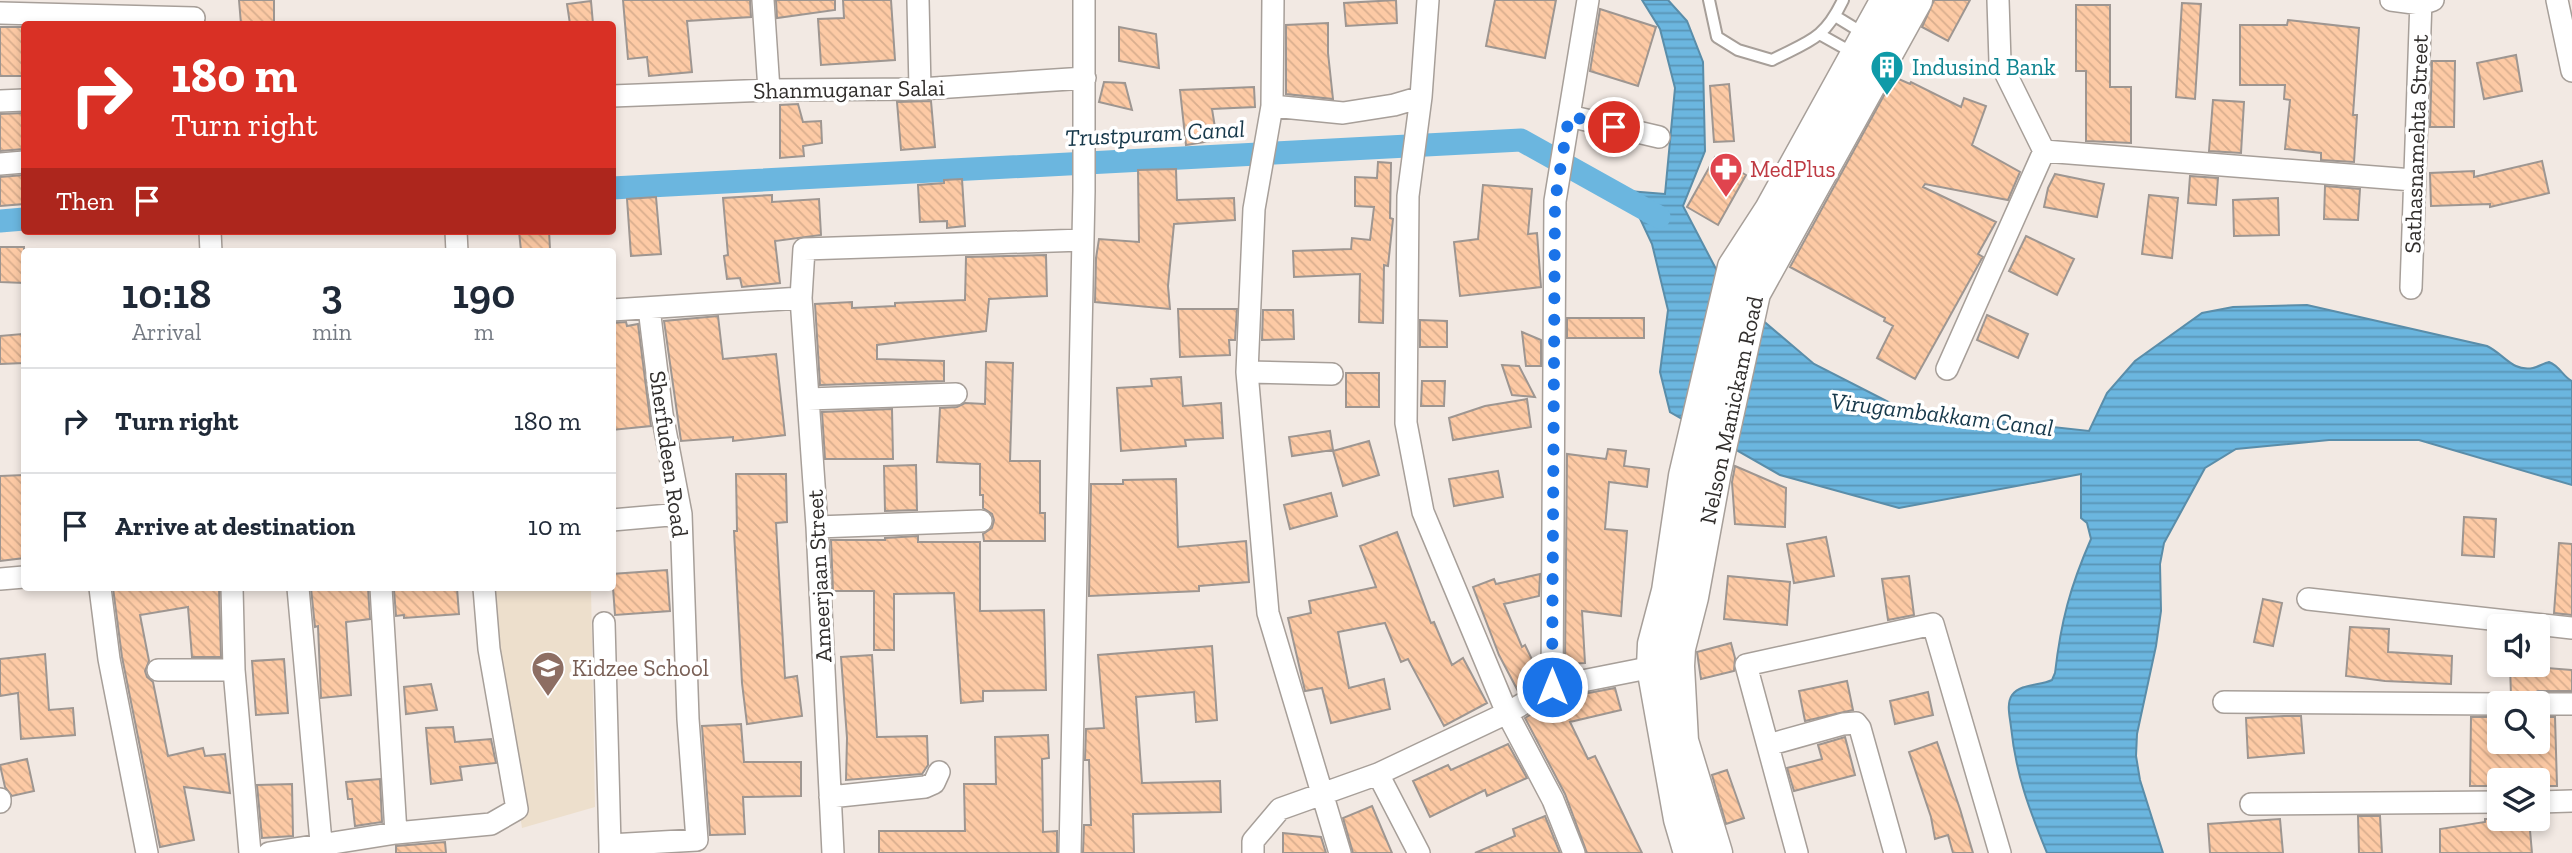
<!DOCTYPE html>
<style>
body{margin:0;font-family:"Zilla Slab",serif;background:#f2f2f3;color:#1f2937;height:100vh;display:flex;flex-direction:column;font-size:26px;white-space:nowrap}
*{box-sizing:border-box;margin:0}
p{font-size:23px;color:#747a83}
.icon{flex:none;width:38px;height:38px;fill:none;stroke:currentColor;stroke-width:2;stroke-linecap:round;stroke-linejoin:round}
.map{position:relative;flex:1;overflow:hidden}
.panel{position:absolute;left:21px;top:248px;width:595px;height:343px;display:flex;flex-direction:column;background:#fff;border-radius:7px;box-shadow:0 4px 10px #0003}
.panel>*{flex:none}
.banner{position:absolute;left:21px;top:21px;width:595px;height:214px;border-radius:7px;box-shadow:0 4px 10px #0003;background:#d93025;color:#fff;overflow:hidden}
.tools{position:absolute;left:2487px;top:614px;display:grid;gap:14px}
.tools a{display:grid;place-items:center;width:63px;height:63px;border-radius:7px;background:#fff;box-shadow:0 4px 10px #0003;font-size:35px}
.pin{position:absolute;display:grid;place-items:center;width:60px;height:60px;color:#fff;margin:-30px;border:4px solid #fff;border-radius:50%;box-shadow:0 2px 7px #0007}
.me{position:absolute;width:77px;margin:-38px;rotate:0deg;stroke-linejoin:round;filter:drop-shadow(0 0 5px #0008)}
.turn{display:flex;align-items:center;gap:24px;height:147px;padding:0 35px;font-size:32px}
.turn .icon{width:91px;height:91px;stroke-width:2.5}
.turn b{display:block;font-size:49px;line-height:60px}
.then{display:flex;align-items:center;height:66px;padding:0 35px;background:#0003;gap:14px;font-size:26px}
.eta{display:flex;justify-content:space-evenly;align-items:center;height:119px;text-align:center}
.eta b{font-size:42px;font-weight:600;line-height:49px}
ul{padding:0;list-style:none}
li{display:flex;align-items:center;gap:21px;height:105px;padding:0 35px;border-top:2px solid #e0e1e3}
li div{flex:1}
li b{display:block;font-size:26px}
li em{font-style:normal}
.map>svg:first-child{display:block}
</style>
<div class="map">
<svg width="2572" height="853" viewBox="0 0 2572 853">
<defs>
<pattern id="water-rules" width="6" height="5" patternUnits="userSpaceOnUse" patternTransform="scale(1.75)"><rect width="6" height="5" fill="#6bb6df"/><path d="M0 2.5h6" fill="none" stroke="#5994b5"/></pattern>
<pattern id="building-back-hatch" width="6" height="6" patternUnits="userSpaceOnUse" patternTransform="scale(1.75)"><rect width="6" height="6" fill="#fdcaa5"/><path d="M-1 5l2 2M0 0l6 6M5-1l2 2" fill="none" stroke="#d9ae8e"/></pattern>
</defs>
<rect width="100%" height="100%" fill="#f2e9e3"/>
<path fill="#eddfcc" d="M486,588H591L595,807L522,828Z"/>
<path fill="url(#water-rules)" stroke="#5a8da9" stroke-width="2" d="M1642,0H1668L1687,21L1703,62L1705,151L1683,206L1727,290L1814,364L1906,411L2089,431L2107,393L2135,361L2202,313L2233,307L2307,305L2487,346C2504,354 2512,372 2533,368C2538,367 2544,363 2549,362C2560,366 2563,377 2572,381V485L2419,440H2329L2236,449L2205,468L2164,543L2160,564L2161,611L2156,646L2137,734L2136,756L2140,780L2163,853H2047C2029,809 2016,775 2011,727C2010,717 2006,704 2012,695C2021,683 2040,686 2052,680L2055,673C2061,621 2070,587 2091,539L2087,523L2081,518V474L1899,508L1780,475L1670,412L1660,372L1668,310L1652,244L1627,191L1665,194L1675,88L1660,29Z"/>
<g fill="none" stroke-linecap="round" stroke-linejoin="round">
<path stroke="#6bb6df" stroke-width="23" d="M612,188L1521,140L1659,217
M0,221L24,219"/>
</g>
<path fill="url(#building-back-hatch)" stroke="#9e9691" stroke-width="2" d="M239,0H274V24H241Z
M623,0H750L751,17L687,21L692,72L649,76L647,57L628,59Z
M776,0H835V10L777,18Z
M843,0H891L895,60L821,65L818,19L844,18Z
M1396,0L1397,23L1346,26L1344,3Z
M1495,0H1556L1545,58L1486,46Z
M1934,0H1970L1948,41L1922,27Z
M591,1L593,24H570L567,4Z
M2182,3L2201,4L2195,99L2176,97Z
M2076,5H2110V87H2131V143L2086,141V71H2076Z
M1600,9L1656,27L1638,86L1590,71Z
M2288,20L2359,28L2353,115H2357L2354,162L2321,160V153L2285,149L2290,100L2284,99L2285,85H2240V25H2287Z
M1328,23V53L1333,99L1286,94V25Z
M0,27H24V76H0Z
M1119,27L1156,34L1159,68L1119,61Z
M2516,55L2522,91L2484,99L2477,63Z
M2432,61H2455L2454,127H2430Z
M1894,77L1910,84L1911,82L1961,107L1964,98L1986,106L1972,145L2020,172L2008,200L1925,184L1923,187L1996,222L1978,254L1983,257L1981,260L1915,379L1877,358L1893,326L1884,321L1885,318L1790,267Z
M1104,82L1125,83L1132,110L1099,102Z
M1729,84L1734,141L1714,142L1710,86Z
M1254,87L1255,107L1212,109L1217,140L1186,145L1180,90Z
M2213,100L2244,102L2241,153L2209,151Z
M931,101L935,147L901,150L897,102Z
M798,104L803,122L821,121L822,143L803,146L804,156L780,158V105Z
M24,113V149L0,151V114Z
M1715,157L1746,175L1718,225L1687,207Z
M2542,161L2549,193L2490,207V204L2431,206L2430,173L2474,171V177Z
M1378,162L1391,163L1390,218L1393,219L1388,266L1384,265L1383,323L1359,322L1360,274L1294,277L1293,251L1351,249L1352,238L1370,240L1374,207L1355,206V177L1377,178Z
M1176,169L1177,200L1234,198L1235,220L1174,224L1168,286L1170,309L1095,302L1096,258L1099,239L1139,242L1138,170Z
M2055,174L2104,184L2097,217L2044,207L2048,188Z
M24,175V204L0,206V177Z
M2190,176L2218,178L2216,205L2188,203Z
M962,179L965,226L947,228V221L920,222L918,185L944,183V180Z
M1483,185L1532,189L1528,234L1537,233L1541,287L1460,296L1454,242L1478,239Z
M2325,186L2360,189L2358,220L2324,219Z
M772,195V202L819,199L821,235L775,241L780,283L742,287L740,278L727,279L724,256L728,255L723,198Z
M2149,195L2178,198L2172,258L2142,254Z
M656,197L661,254L631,256L627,199Z
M2278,198L2279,235L2234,236L2233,200Z
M519,231H549L550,249L521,251Z
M2026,236L2074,259L2057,295L2009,271Z
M0,247H24V283L0,282Z
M1046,255L1047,296L989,299L986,331L877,345V359L944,361V381L820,385L815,304L852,302V308L895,306V303L965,300L966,257Z
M1178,309H1237L1235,340H1229L1230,355L1180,357Z
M1263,310H1293L1294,339L1262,340Z
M1987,315L2028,334L2018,358L1977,340Z
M718,316L723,359L776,354L785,435L733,441V437L681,441L664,321Z
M1567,318H1644V338H1567Z
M1420,320L1447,321V347H1420Z
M626,322L627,326L638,324L651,426L612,430V323Z
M1522,332L1541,340V366H1526Z
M22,334L24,363L0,364V336Z
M986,362L1013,363L1010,461H1040V513H1045V541H984L983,534L992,528L994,520L992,514L983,508V495H980V464L937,462L940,408L957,407L965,403L985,404Z
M1502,365L1519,366L1535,397L1512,395Z
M1346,373H1379V407H1346Z
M1181,377L1183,406L1221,403L1223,438L1185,440L1186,446L1121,451L1117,388L1152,386L1151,379Z
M1422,381H1445L1444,406H1421Z
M1527,399L1531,427L1453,440L1449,418L1485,406Z
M892,409L893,459H825L822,412Z
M1330,431L1333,450L1292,456L1289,437Z
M1369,441L1379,475L1343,486L1333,451Z
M1608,449L1626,451L1624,466L1649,469L1647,487L1609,482L1605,529L1627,531L1621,616L1582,611L1585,663L1565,664L1567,454L1606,459Z
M916,465L917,510L885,511L884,466Z
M1735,466L1786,488L1785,527L1735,524L1732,482Z
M1498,471L1503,497L1454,506L1449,479Z
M736,474H786L787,522L776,523L785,678L797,676L802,716L747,724L742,683L734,531H737Z
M24,475V558L0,561V476Z
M1176,479L1178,547L1246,541L1249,582L1199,586V591L1089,596L1091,484H1123V480Z
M1331,493L1337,516L1290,529L1284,505Z
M2464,517L2496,519L2494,557L2462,555Z
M1397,532L1431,623L1434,622L1452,665L1463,658L1487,703L1444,726L1408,659L1401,662L1385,623L1338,632L1349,688L1384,679L1390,709L1331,723L1322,688L1305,691L1288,618L1311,613L1309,601L1376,587L1360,546Z
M918,536V542H980V611L1044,610L1046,690L983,691V701L961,703L954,593L894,594V650H874V591H833L831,540H885V538Z
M1826,537L1834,576L1794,583L1787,544Z
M2559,543L2572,544V615L2554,613Z
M667,570L670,611L615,615L612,574Z
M1540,574L1539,596L1504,604L1522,647L1525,645L1539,674V679L1518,691L1499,655L1473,587L1494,579L1496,584Z
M1728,576L1790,582L1787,625L1724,619Z
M1909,576L1914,615L1888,620L1882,579Z
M113,588H219L221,657H192L188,607L140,615L149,661L145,671L147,677L153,682L168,756L203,748L205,756L225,754L230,793L184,787L194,840L160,847L122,657Z
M311,588H368L370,619L346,622L351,695L321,698L318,626L315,627Z
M424,588H457L459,614L404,618V615L396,616L394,590Z
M2263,599L2282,603L2273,646L2254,642Z
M2350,627L2389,629L2388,652L2452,656L2451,684L2385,681L2346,676Z
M1731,643L1735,658L1734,671L1701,679L1697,652Z
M1212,646L1217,720L1196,722L1194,692L1136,697L1142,783L1220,781L1221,812L1133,814L1134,853H1083L1084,825H1091L1089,760H1085L1086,729L1104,728L1098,655Z
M45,654L49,710L73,708L75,735L21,739L18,693L0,696V659Z
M872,655L877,737L927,736L928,765L922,774L846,780L847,738L841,657Z
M284,659L288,713L256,715L252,661Z
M2510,665L2572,670V691H2538L2528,696H2511Z
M1847,681L1853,710L1805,721L1799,691Z
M431,684L437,710L406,714L404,687Z
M1615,688L1621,710L1570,722L1588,759L1595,756L1642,853H1587L1565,794L1525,718L1553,701L1563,721L1562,698Z
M1928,692L1933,715L1895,724L1890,701Z
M2284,716H2301L2304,753L2248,758L2246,718Z
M2471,717H2499V742H2538V717H2555L2557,786H2538V780H2499V786H2470Z
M741,724L744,762H801V796L743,797L745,834L710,835L702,726Z
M453,727L455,742L491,739L496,763L460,767L462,780L431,784L426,728Z
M1048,735L1049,758L1042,759L1043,832L1057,831V853H879V831H965L964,784H996L995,737Z
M1845,737L1855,775L1794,791L1787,768L1822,759L1818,745Z
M1937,742L1960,809L1973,853H1953L1948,835L1935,839L1931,817L1909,752Z
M1508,744L1527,778L1487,796L1485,790L1430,817L1413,781L1448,765L1451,770Z
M27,759L34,791L12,796L5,787L0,765Z
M1727,770L1744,818L1726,824L1712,775Z
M380,779L382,822L355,826L352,799H348L346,782Z
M292,784L293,836L262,838L257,785Z
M1372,806L1392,853H1353L1343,818Z
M1545,816L1560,853H1475L1515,836L1513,829Z
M2358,816H2380L2382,853H2359Z
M2280,819L2283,853H2210L2208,824Z
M2485,819H2529L2532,853H2440V829L2485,822Z
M1283,833L1321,837L1326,853H1283Z
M445,842L446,853H396V846Z"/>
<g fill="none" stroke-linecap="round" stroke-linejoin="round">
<defs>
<path id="lane" d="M1709,0L1717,37L1738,50L1772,60C1809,41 1824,40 1843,0
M1835,16L1866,35
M1821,35L1855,54"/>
<path id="street" d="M763,0L769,90
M918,0L920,89
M1273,0L1272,106L1254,209L1247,372L1268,613L1340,853
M1428,0L1421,97L1408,196L1406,423L1423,512L1507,713L1553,800L1574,853
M1998,0L2000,62L2044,151
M2391,0L2421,4L2433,0
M2557,0L2572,71
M0,13L194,18
M612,96L769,90L920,89L1085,78
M0,101L24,100
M1272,106L1343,113L1394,105L1421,97
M1569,116L1659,137
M0,164L24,162
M210,231L211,252
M456,231L457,252
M2411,288L2421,0
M612,310L801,298
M1947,369L2044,151L2413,180
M1247,372L1332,374
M808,399L956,394
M612,520L681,514
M817,527L981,521
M0,579L24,577
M100,588L109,659L147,853
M298,588L322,853
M381,588L396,833
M2308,599L2572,628
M604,623L610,845
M158,670H234L232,588
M234,670L250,853
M1552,687L1555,201L1588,0
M2224,702L2499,704
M2538,704H2572
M1768,745L1843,724L1856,723L1860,728L1895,853
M1378,774L1419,853
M830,797L925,787L934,783L939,772
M0,799V802
M2538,802L2572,801
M2251,804L2499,802
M269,853L396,833L491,824L517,809L489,649L484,588
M610,853V845L697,840L688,719L681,514L662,414L649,308
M833,853L817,527L801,298L804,249L1083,240
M1070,853L1084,191V0
M1253,853V841L1280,809L1378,774L1507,713L1552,687L1653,667
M1797,853L1746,665L1933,624L2000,853"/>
<path id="secondary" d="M1690,853L1680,819L1653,667L1654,644L1668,591L1685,476L1734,267L1771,210L1887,0
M1716,853L1682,741L1678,666L1679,648L1692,597L1715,471L1754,293L1916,0"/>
</defs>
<use href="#lane" stroke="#a79f99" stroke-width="14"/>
<use href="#street" stroke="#a79f99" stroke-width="24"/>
<use href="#secondary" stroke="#a79f99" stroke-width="35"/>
<use href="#lane" stroke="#fff" stroke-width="10"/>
<use href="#street" stroke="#fff" stroke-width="21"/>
<use href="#secondary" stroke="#fff" stroke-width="32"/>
</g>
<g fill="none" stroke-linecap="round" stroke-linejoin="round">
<path stroke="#1a73e8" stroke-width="12" stroke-dasharray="0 21.6" d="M1552,687L1555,201L1569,116L1614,127"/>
</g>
<defs>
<symbol id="building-pin" viewBox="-11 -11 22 30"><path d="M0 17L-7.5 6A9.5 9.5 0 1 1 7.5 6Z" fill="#0f9aa8" stroke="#fff"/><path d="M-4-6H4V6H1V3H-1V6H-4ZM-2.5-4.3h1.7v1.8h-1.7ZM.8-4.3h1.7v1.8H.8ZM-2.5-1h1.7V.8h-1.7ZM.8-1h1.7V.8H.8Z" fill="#fff"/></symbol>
<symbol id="pharmacy-pin" viewBox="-11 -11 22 30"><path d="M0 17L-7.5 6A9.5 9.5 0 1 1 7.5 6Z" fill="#e0444e" stroke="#fff"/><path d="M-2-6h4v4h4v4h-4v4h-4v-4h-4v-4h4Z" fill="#fff"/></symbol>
<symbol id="school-pin" viewBox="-11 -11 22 30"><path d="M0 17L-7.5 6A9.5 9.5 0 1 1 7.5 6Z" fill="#8d6e63" stroke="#fff"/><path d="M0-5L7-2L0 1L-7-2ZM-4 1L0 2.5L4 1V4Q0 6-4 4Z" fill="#fff"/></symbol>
</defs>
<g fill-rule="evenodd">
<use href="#building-pin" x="1868" y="48" width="38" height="52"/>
<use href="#pharmacy-pin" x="1707" y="150" width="38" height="52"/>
<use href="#school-pin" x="529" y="649" width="38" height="52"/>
</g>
<g text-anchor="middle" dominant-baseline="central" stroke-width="7" stroke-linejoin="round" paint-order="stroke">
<g font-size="23" fill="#0d838f" stroke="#fff" text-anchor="start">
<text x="1912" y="67">Indusind Bank</text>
</g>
<g font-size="23" fill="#312e2c" stroke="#fff">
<text transform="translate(849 89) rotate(-1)">Shanmuganar Salai</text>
<text transform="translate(2416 144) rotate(-88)">Sathasnamehta Street</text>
<text transform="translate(1731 410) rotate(-78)">Nelson Manickam Road</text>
<text transform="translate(669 454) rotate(82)">Sherfudeen Road</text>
<text transform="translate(819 576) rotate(-93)">Ameerjaan Street</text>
</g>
<g font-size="23" fill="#be3a42" stroke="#fff" text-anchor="start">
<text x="1750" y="169">MedPlus</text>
</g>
<g font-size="23" fill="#785e54" stroke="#fff" text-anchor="start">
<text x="572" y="668">Kidzee School</text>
</g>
<g font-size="24" font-style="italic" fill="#16384a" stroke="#fff">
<text transform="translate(1155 133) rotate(-3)">Trustpuram Canal</text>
<text transform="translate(1942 414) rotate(7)">Virugambakkam Canal</text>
</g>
</g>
</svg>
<div class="tools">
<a><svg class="icon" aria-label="sound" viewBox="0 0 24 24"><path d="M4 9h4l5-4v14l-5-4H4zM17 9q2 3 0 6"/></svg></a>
<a><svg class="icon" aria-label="search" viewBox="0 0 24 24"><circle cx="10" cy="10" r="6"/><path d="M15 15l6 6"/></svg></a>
<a><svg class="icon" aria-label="layers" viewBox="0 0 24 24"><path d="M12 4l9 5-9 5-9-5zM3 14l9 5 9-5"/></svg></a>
</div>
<div class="pin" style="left:1614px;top:127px;background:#d93025"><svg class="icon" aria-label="arrive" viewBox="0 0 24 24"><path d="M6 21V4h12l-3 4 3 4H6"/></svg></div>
<svg class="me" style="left:1552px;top:687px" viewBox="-20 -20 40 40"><circle r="17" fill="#1a73e8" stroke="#fff" stroke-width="3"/><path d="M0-11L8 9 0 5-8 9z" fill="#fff"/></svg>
<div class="banner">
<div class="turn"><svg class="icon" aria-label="right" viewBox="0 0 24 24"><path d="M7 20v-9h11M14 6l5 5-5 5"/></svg><div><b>180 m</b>Turn right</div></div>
<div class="then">Then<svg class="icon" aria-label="arrive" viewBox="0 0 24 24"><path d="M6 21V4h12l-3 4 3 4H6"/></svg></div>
</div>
<section class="panel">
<div class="eta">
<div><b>10:18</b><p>Arrival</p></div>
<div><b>3</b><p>min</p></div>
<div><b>190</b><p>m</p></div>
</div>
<ul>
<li><svg class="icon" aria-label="right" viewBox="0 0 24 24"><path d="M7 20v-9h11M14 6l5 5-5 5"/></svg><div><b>Turn right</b></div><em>180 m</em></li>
<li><svg class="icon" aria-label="arrive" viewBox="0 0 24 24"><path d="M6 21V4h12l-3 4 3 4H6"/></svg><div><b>Arrive at destination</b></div><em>10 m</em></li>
</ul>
</section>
</div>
